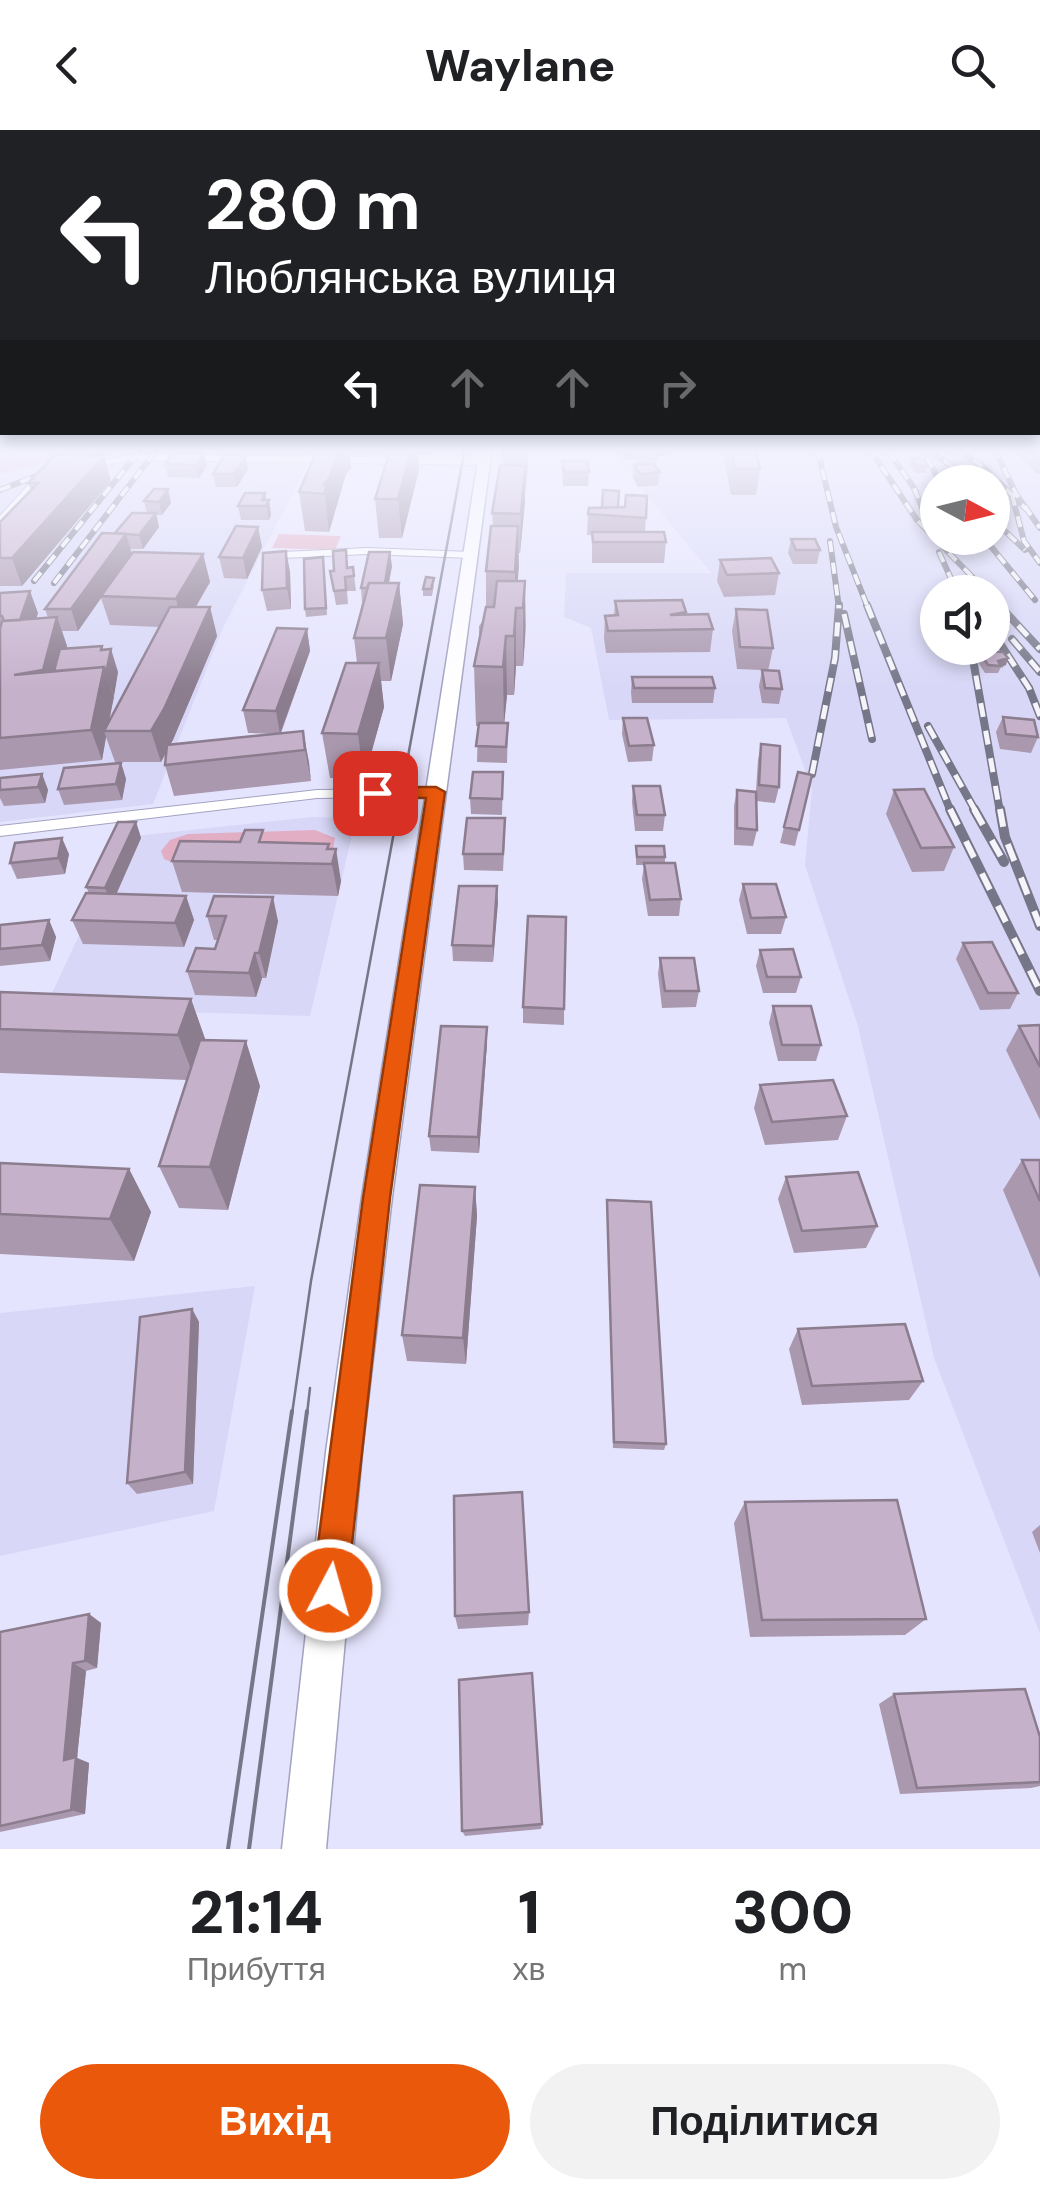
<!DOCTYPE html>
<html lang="uk">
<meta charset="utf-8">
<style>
body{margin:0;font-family:"DM Sans",sans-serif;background:#f2f2f2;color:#202124;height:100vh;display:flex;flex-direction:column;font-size:38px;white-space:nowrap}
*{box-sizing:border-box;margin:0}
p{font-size:32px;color:#757577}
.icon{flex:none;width:55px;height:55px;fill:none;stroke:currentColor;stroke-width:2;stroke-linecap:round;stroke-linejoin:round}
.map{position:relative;height:1719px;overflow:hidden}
.side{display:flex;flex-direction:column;background:#fff;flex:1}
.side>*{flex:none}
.top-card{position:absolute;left:0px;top:0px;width:1040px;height:305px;box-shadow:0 5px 15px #0003;background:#202124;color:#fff;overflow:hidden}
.needle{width:65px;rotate:97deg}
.controls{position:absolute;left:920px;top:335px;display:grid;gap:20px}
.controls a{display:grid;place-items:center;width:90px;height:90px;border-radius:50%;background:#fff;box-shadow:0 5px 15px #0003;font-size:50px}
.pin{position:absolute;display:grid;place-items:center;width:85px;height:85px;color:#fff;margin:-42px;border-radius:20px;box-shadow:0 5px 15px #0006}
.me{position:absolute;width:110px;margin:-55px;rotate:6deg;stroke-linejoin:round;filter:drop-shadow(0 0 8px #0008)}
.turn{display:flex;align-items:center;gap:35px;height:210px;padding:0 40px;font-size:45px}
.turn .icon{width:130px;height:130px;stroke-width:2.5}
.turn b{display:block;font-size:70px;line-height:85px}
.lanes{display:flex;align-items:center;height:95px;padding:0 40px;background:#0003;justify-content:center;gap:50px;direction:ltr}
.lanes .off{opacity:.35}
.eta{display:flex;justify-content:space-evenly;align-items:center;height:170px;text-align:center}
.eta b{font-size:60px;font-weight:800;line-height:70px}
.primary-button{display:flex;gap:20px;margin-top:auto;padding:20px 40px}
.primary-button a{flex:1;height:115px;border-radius:60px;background:#ea580c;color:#fff;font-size:40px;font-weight:800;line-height:115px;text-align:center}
.primary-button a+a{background:#f2f2f2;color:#202124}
header{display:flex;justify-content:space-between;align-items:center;height:130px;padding:0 40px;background:#fff;font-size:45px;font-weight:800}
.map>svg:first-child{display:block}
</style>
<header><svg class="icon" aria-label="back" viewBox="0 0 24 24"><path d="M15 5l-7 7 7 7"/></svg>Waylane<svg class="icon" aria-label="search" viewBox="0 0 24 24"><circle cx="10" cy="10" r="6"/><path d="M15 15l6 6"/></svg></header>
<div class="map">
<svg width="1040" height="1719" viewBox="0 0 1040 1719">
<rect width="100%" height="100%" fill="#e5e4fe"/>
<path fill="#d8d7f7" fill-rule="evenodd" d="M0,318H473L472,326H312L223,498L153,674L0,692Z
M608,318H1040V1504L934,1228L858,896L805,735L812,659L786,588L609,590L591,498L564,487L566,443H711ZM938,352H992V408H938ZM938,462H992V518H938Z
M312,687L356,688L310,886L45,878L125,707Z
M255,1156L214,1381L0,1426V1183Z"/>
<path fill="#e2aec4" d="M0,318H87L63,328L0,344Z
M279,404L341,406L335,420L272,418Z
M315,700L335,708L333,720L174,733L164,729L161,721L170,710L188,704Z"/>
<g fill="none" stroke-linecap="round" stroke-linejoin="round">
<defs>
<path id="street" d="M134,324L484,329L489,332L484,335L134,330L86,338L81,335Z
M45,348L53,350L35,358L0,395V386L29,354Z
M367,418L471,422L476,425L471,428L367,424L283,428L278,425L283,422Z
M436,659L443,663L441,666L317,668L0,706V696L317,660Z"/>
<path id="secondary" d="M480,318H492L392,1067L362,1322L326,1719H282L326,1322L362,1067Z"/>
</defs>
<use href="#street" stroke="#a3a2c0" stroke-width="2"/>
<use href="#secondary" stroke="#a3a2c0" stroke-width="3"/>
<use href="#street" fill="#fff" fill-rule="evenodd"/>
<use href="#secondary" fill="#fff" fill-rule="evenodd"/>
<path stroke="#777688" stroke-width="2.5" d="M292,1284L311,1151L465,318
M307,1284L310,1258"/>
<path stroke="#777688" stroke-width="4" d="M228,1719L292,1281
M249,1719L307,1281"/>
<defs>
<path id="rail-far2" d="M817,318L836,397L868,478
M869,318L917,390L987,462
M926,318L974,352
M955,318L986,339L1026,379
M994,318L1016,364L1040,398
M889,322L914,358L926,387
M927,328L940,352
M0,360L110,318
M1012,365L1024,411L1040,433
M992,389L1025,420
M984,408L1035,470
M830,411L839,478
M939,422L957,462
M34,451L142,318
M54,453L158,318
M992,468L1001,478"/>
<path id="rail-far1" d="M867,475L951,682
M999,475L1040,519
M844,484L872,609
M992,501L1029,558L1040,586
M1012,509L1040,542
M971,518L1000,682
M928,596L976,682
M812,644L835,528L839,475"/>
<path id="rail" d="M950,679L1040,861
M974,679L1004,732
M1000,679L1005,707L1040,796"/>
</defs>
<use href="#rail-far2" stroke="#777688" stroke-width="6"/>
<use href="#rail-far1" stroke="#777688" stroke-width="8"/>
<use href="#rail" stroke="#777688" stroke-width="10"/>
<use href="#rail-far2" stroke="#f4f4fa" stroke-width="4" stroke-dasharray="11" stroke-linecap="butt"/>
<use href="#rail-far1" stroke="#f4f4fa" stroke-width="5" stroke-dasharray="14" stroke-linecap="butt"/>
<use href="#rail" stroke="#f4f4fa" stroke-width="6" stroke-dasharray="18" stroke-linecap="butt"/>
</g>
<path fill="#aa98af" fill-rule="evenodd" d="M266,318H389L387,324L350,323L351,338L346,344L329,402L305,401L299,362L316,323L281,322L280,320L278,323H267Z
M390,318H431L430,325H418L419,340L402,408H379L375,369Z
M504,318H529L520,423H518L517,451H525L526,497L523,536H516L514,565H507L504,593H508L507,633L477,632L478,596H476L474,536L481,504H479V496L484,489L486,477V441L493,396L492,383L503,335Z
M613,318H671L670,325L657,326L656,338L660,342L658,355L638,357L633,348L634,335H636L637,328L624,330L617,322V320Z
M722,318H755L760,339L756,365H731Z
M938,318H960L963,320L962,326L953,327Z
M1019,318H1040V344H1037L1017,324Z
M173,322L207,336L199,348L168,347L165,334Z
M911,329L928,336L926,343H916L909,335Z
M562,331L589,342L588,356H563Z
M248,339L237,357H216L213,344Z
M111,351L22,456H0V392L31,360L28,353Z
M647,366L645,402L666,412L664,433H592V405H587L588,384L625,377Z
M266,370L271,384L269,390H241L238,376Z
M144,371L171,373L162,385H156L159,397L143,419H130L132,424H203L210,452L196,477H210L217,506L170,615L277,604L248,603L243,580L307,499L310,521L281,603L303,601L311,651L174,666L165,635L166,622L161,632H115L106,607L102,630L0,640V463L38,483L36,489L48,488L45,479L115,403L147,383ZM101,468L110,495L160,497L109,591L118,542L103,520L67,519V516L62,501H78Z
M258,397L262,417L247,449L224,448L219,427Z
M791,409L820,420L817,434H793L788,423Z
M286,421L290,442L291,479L267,481L262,460Z
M720,430L779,443L775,465L724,467L717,451Z
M324,434L327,485L306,487L305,479Z
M392,436L389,453H399L403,494L391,551H381L384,577L364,649L330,648L322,603L357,533L354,508L362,473L361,458Z
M353,437L356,461H347L348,474L336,475L330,441Z
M434,455L432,466H423V459Z
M615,471L686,482V484L713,499L710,522L606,523L604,508L605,486L614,485Z
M736,479L773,518L768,541L782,559L779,574L762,573L759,556L762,540L737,539L732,501Z
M979,521L1006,535L1001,537L998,543H985L976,529Z
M632,547L715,558L713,573H632L631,562Z
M1003,587L1038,607L1031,623L1000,619L996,602Z
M623,588L654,615L652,631L628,632L622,604Z
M761,614L779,657L775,673L756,671L757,700L753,716L734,715V676L737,660L756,661L758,630Z
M121,633L126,649L122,670L64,675L58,659Z
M503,642L502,685L471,684L470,668Z
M798,642L812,645L795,716L780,713Z
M42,644L48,660L45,673L4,676L0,668V648Z
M633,656L665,685L663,701H635L632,672Z
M894,660L954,717L944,741L912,742L886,684Z
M136,692L141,708L116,764L186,766L194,790L184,817L83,814L72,790L89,763L86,757Z
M505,704L503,741L464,740L463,724Z
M266,712L330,719L341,751L338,766L182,762L172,731Z
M636,716L665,727V733L681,769L679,786H648L642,749L644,735H636Z
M69,724L65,744L17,749L10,733Z
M743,754L786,787L781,804H747L739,770Z
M497,756L493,832L453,831L452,815Z
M214,766L278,791L266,848H262L256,867L195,865L187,841L215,819L218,810H214L207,786Z
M49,790L56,807L50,831L0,836V795Z
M963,813L1018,863L1010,879L980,880L956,829Z
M760,820L801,847L796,863H763L756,836Z
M660,828L699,861L696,877L662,878L658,844Z
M0,862L191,869L205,910L260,956L228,1080L179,1078L159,1036L187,950L0,943Z
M773,876L821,915L816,931H778L769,893Z
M523,877L564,879V895L523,893Z
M1040,895V990L1006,920L1019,896Z
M487,913L479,1023L431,1021L429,1006Z
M760,955L847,986L838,1010L765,1015L754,978Z
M1022,1030H1040V1148L1003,1060Z
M0,1033L129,1039L151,1082L134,1131L0,1124Z
M786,1047L877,1096L866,1118L794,1123L778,1069Z
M475,1057L477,1086L466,1234L407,1231L402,1205Z
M607,1070L666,1314L664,1320L613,1318Z
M192,1179L199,1192L193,1354L137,1364L127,1353Z
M798,1199L923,1251L909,1270L802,1275L789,1219Z
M745,1372L926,1489L905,1505L750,1507L734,1393Z
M1040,1395V1423L1032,1402Z
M529,1482L528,1495L458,1499L455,1486Z
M89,1484L101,1493L97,1538L86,1541L77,1628L89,1633L85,1684L0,1702V1502Z
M894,1564L1040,1607V1656L1031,1658L900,1664L879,1574Z
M542,1694L541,1699L465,1706L462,1701Z"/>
<path fill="#8b7c8e" d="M339,318H349L351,338L346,344L329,402L324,355Z
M412,318H417L419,340L402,408L398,369Z
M527,318H529L526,363Z
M625,318H671L670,325L624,330Z
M204,323L207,336L199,348L196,335Z
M104,326L111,351L22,456L12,428Z
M246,326L248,339L237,357L234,344Z
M525,336V373L520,423L521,384Z
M168,359L171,373L162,385L159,372Z
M265,363L267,375L269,370L271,384L269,390L266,376L262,370Z
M156,383L159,397L143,419L139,405Z
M518,396L519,436L515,483V442Z
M258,397L262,417L247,449L243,428Z
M126,404L132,424L78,501L71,479Z
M286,421L290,442L291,479L287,458Z
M390,422L392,436L385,473L384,458Z
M203,424L210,452L183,498L176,469Z
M525,451V508L523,536V478Z
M399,453L403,494L391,551L386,508Z
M30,461L38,483L28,514L20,491Z
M210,477L217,506L173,610L161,632L151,601Z
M516,478V536L514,565V506Z
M57,487L67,516L60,547L14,545Z
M307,499L310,521L280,604L276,581Z
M506,506L507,565L504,596L503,537Z
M102,516L108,534L111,519L118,542L114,566L106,543L101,520Z
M1008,528L1006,535L1001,537L998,531Z
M379,533L384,577L364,649L358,604Z
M104,537L114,567L107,601H104L106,607L102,630L91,600Z
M303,601L309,632L311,651L305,620Z
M121,633L126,649L122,670L116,654Z
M42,644L48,660L45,673L38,657Z
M136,692L141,708L112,774L105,758Z
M62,708L69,724L65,744L58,728Z
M336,719L341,751L338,766L332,734Z
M497,756L498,773L493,832V816Z
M186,766L194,790L184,817L175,793Z
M273,767L278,791L266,848L259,823Z
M49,790L56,807L50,831L42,815Z
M255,823L262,848L256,867L249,843Z
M191,869L207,914L195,950L178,905Z
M487,897V913L479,1023L478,1007Z
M246,911L260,956L228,1080L210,1037Z
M129,1039L151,1082L134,1131L110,1089Z
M475,1057L477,1086L466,1234L463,1208Z
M192,1179L199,1192L193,1354L185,1342Z
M89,1484L101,1493L97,1538L85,1531Z
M73,1533L86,1541L77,1628L89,1633L85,1684L71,1680L64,1630Z"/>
<path fill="#c6b1cb" stroke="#8b7c8e" stroke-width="2.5" d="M318,318H339L330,347L324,355H327L324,364L299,362Z
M391,318H412L398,369H375Z
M504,318H527L526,326H503Z
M730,318H755L760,339H735Z
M637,320H657V328L637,327Z
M173,322L204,323L196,335L165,334Z
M225,324L246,326L234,344H213Z
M55,325L104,326L12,428H0V392L38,353H28Z
M921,328L928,336H918L911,329Z
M562,331H587L589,342H564Z
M653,334L660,342L640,344L634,335Z
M500,335L525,336L521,384L492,383Z
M154,359H168L159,372L144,371Z
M603,360L619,361L618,377L602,378Z
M245,363H265L262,370H269L266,376H238Z
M626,365L647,366L646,388L588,384L589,378L625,377Z
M132,383H156L139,405L115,403Z
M236,396L258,397L243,428L219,427Z
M491,396H518L515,442L486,441Z
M592,402H664L666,412H593Z
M102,403L126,404L71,479H45Z
M791,409H815L820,420H796Z
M346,420L347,438L353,437L354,446L345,447L346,460L334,461L330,441H334L333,421Z
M286,421L287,458L262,460L263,423Z
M133,422L203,424L176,469L101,466Z
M369,422H390L385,453H369L367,458H361Z
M323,427L326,478L305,479L304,429Z
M771,428L779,443L727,445L720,430Z
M426,447L434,448L431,459H423Z
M497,451H525L523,478H516L514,506H506L503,537L474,536L486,477H494Z
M369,453H399L386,508H354Z
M30,461L20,490L4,491L2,486H0V463Z
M682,470L686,482L670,485L708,484L713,499L608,501L605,486L618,485L615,471Z
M170,477H210L164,579L151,601H104Z
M736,479L767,480L773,518L740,517Z
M57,487L43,540L14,545L104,537L91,600L0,608V499L2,491Z
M277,498L307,499L276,581L243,580Z
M102,516L101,520L111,519L106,543L104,537L54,541L60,519Z
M979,521L1003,522L1008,528L998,531L1001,536L988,535Z
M346,533H379L358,604L322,603Z
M762,540L779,541L782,559L765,558Z
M632,547H712L715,558H634Z
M1003,587L1034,590L1038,607L1006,604Z
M623,588H647L654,615L629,616Z
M479,593H508L506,617L476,616Z
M303,601L305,620L165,635L167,615Z
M761,614L780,616L779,657L759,655Z
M121,633L116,654L58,659L64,638Z
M473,642H503L502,669L470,668Z
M798,642L812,645L799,700L784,697Z
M42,644L38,657L0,660V648Z
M633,656H660L665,685H637Z
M924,659L954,717L921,718L894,660Z
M737,660L756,662L757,700L737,698Z
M467,688H505L503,724H463Z
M118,692H136L105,758L86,757Z
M245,700H263L259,712L329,714L327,719H336L332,734L172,731L180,711L240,712Z
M62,708L58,728L10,733L15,713Z
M636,716H664L665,727H637Z
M644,733H675L681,769L650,770Z
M743,754H776L786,787L751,788Z
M459,756H497L493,816L452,815Z
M86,763L186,766L175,793L72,790Z
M214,766L273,767L259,823H255L249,843L187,841L196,818L215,819L226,786H207Z
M528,786L566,787L564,879L523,877Z
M49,790L42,815L0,819V795Z
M992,812L1018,863H988L963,813Z
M793,819L801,847H767L760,820Z
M660,828H694L699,861H665Z
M0,862L191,869L178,905L0,899Z
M773,876H811L821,915H782Z
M1040,895V937L1019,896Z
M441,896L487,897L478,1007L429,1006Z
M200,910L246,911L210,1037L159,1036Z
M833,950L847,986L772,992L760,955Z
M1022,1030H1040V1071Z
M0,1033L129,1039L110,1089L0,1084Z
M858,1042L877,1096L802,1101L786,1047Z
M420,1055L475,1057L463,1208L402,1205Z
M607,1070L651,1072L666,1314L614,1312Z
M192,1179L185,1342L127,1353L140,1187Z
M905,1194L923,1251L812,1256L798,1199Z
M522,1362L529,1482L455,1486L454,1366Z
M897,1370L926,1489L762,1490L745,1372Z
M89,1484L85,1531L73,1533L64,1630L76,1627L71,1680L0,1696V1502Z
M532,1543L542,1694L462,1701L459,1550Z
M1025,1559L1040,1607V1652L917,1658L894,1564Z"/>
<linearGradient id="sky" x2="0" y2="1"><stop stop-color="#6bb7e3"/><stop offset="0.57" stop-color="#f3f3ff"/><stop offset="1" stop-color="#f3f3ff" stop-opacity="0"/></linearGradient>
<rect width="1040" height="559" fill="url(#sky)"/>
<path fill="#ea580c" stroke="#983908" stroke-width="2.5" d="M375,657H436L445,662L390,1068L347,1460L342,1472L330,1478L317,1472L312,1460L363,1068L426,668L368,667V659Z"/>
</svg>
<div class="controls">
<a><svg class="needle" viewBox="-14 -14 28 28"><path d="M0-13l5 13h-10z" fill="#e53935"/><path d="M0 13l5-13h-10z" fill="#757577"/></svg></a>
<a><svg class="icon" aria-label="sound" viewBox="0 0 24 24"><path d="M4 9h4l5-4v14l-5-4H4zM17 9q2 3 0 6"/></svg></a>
</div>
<div class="pin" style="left:375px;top:663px;background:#d93025"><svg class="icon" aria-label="arrive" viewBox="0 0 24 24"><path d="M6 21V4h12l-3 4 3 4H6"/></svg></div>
<svg class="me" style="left:330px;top:1460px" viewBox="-20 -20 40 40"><circle r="17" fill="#ea580c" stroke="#fff" stroke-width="3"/><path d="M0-11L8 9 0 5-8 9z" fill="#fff"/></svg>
<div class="top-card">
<div class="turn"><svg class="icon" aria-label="left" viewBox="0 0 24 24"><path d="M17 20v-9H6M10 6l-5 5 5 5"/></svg><div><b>280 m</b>Люблянська вулиця</div></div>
<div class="lanes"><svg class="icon" aria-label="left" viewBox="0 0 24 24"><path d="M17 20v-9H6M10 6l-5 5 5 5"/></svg><svg class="icon off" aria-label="ahead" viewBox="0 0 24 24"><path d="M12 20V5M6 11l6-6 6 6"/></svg><svg class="icon off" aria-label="ahead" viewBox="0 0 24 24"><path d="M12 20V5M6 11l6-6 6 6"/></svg><svg class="icon off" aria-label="right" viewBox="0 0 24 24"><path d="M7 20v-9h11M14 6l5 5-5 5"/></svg></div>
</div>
</div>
<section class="side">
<div class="eta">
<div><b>21:14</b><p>Прибуття</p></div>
<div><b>1</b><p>хв</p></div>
<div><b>300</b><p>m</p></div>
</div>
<div class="primary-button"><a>Вихід</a><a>Поділитися</a></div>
</section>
